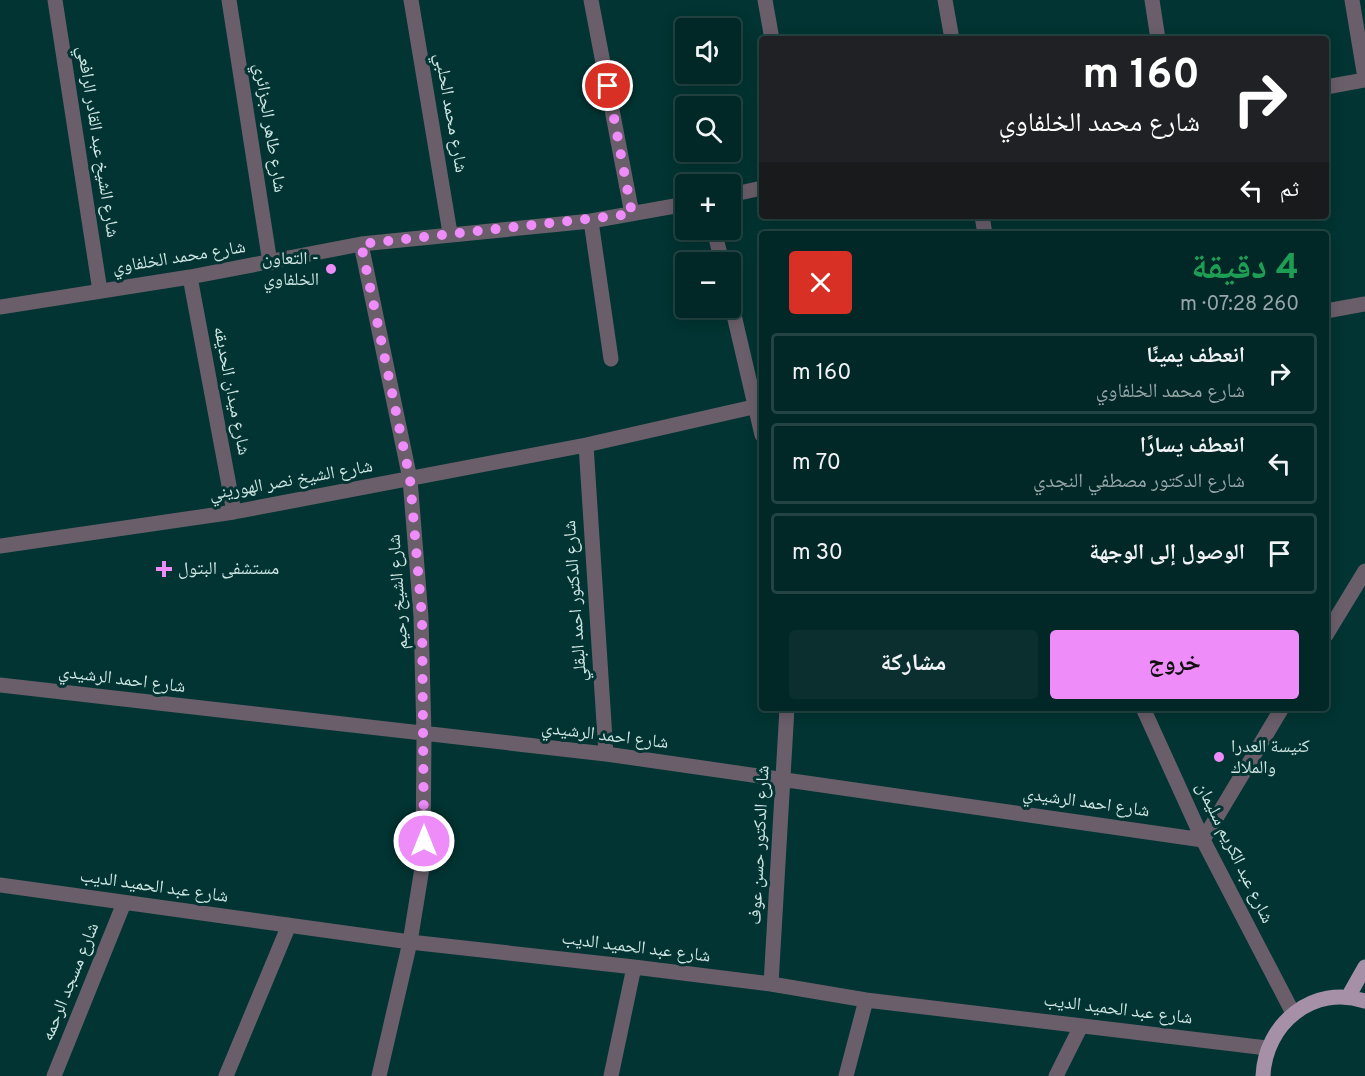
<!DOCTYPE html>
<html lang="ar">
<meta charset="utf-8">
<style>
body{margin:0;font-family:Overpass,"Noto Naskh Arabic",sans-serif;background:#0b2f2e;color:#f1f3f6;direction:rtl;height:100vh;display:flex;flex-direction:column;font-size:22px;white-space:nowrap}
*{box-sizing:border-box;margin:0}
p{font-size:20px;color:#96a5a7}
.icon{flex:none;width:33px;height:33px;fill:none;stroke:currentColor;stroke-width:2;stroke-linecap:round;stroke-linejoin:round}
.map{position:relative;flex:1;overflow:hidden;direction:ltr}
.side{position:absolute;left:759px;top:231px;width:570px;height:480px;display:flex;flex-direction:column;background:#012726;border-radius:6px;box-shadow:0 3px 15px #0003,0 0 0 2px #234443;direction:rtl}
.side>*{flex:none}
.guide{position:absolute;left:759px;top:36px;width:570px;height:183px;border-radius:6px;box-shadow:0 3px 15px #0003,0 0 0 2px #234443;direction:rtl;background:#202124;color:#fff;overflow:hidden}
.tools{position:absolute;left:675px;top:18px;display:grid;gap:12px}
.tools a{display:grid;place-items:center;width:66px;height:66px;border-radius:6px;background:#012726;box-shadow:0 3px 15px #0003,0 0 0 2px #234443;font-size:30px}
.pin{position:absolute;display:grid;place-items:center;width:51px;height:51px;color:#fff;margin:-26px;border:3px solid #fff;border-radius:50%;box-shadow:0 2px 6px #0007}
.me{position:absolute;width:66px;margin:-33px;rotate:0deg;stroke-linejoin:round;filter:drop-shadow(0 0 4px #0008)}
.turn{display:flex;align-items:center;gap:21px;height:126px;padding:0 30px;font-size:27px}
.turn .icon{width:78px;height:78px;stroke-width:2.5}
.turn b{display:block;font-size:42px;line-height:51px}
.then{display:flex;align-items:center;height:57px;padding:0 30px;background:#0003;gap:12px;font-size:22px}
.round{display:grid;place-items:center;flex:none;width:63px;height:63px;border-radius:6px;background:#0b2f2e}
.overview{display:flex;align-items:center;justify-content:space-between;height:102px;padding:0 30px}
h1{font-size:36px;font-weight:700;line-height:45px;color:#1e9e55}
.primary-button{display:flex;gap:12px;margin-top:auto;padding:12px 30px}
.primary-button a{flex:1;height:69px;border-radius:6px;background:#ee8cf9;color:#111;font-size:24px;font-weight:700;line-height:69px;text-align:center}
.primary-button a+a{background:#0b2f2e;color:#f1f3f6}
ul{padding:0;list-style:none}
li{display:flex;align-items:center;gap:18px;height:81px;margin:0 12px 9px;padding:0 18px;border:3px solid #234443;border-radius:6px}
li div{flex:1}
li b{display:block;font-size:22px}
li em{font-style:normal}
.map>svg:first-child{display:block}
</style>
<div class="map">
<svg width="1365" height="1076" viewBox="0 0 1365 1076">
<rect width="100%" height="100%" fill="#013432"/>
<g fill="none" stroke-linecap="round" stroke-linejoin="round">
<path stroke="#695e6a" stroke-width="15" d="M55,0L100,291
M229,0L270,263
M411,0L450,233
M591,0L632,214
M765,0L772,39
M945,0L952,39
M1152,0L1158,39
M1352,0L1365,78
M1326,87L1365,80
M730,195L762,188
M982,216L985,234
M591,221L611,359
M714,230L722,262
M361,244L410,479L421,617L424,735L423,862L410,942L379,1076
M190,277L234,512
M730,298L762,435
M0,307L190,277L361,244L591,221L686,204
M1326,311L1365,304
M586,445L606,754
M0,546L234,512L586,445L762,405
M1326,635L1365,571
M0,685L606,754L1203,840L1282,708
M1143,708L1203,840L1293,1013
M0,885L410,942L634,967L771,984L866,1000L1267,1048
M771,984L787,708
M54,1076L124,903
M226,1076L289,925
M611,1076L634,967
M846,1076L866,1000
M1056,1076L1081,1026"/>
<path stroke="#a590a7" stroke-width="15" d="M1348,997L1365,967
M1263,1076C1265,1024 1313,984 1365,1001"/>
</g>
<g fill="none" stroke-linecap="round" stroke-linejoin="round">
<path stroke="#ee8cf9" stroke-width="10" stroke-dasharray="0 18" d="M424,841L422,617L410,479L361,244L632,214L608,86"/>
</g>
<g fill="#ee8cf9" stroke="#013432" stroke-width="2">
<circle cx="331" cy="269" r="6"/>
<path d="M161 560h6v6h6v6h-6v6h-6v-6h-6v-6h6z"/>
<circle cx="1219" cy="757" r="6"/>
</g>
<g text-anchor="middle" dominant-baseline="central" stroke-width="6" stroke-linejoin="round" paint-order="stroke">
<g font-size="18" fill="#cee5e3" stroke="#013432">
<text transform="translate(450 113) rotate(80)">شارع محمد الحلبي</text>
<text transform="translate(269 128) rotate(81)">شارع طاهر الجزائري</text>
<text transform="translate(97 142) rotate(81)">شارع الشيخ عبد القادر الرافعي</text>
<text transform="translate(179 258) rotate(-9)">شارع محمد الخلفاوي</text>
<text transform="translate(231 391) rotate(79)">شارع ميدان الحديقه</text>
<text transform="translate(291 481) rotate(-10)">شارع الشيخ نصر الهوريني</text>
<text transform="translate(399 592) rotate(-94)">شارع الشيخ رحيم</text>
<text transform="translate(576 601) rotate(-94)">شارع الدكتور احمد البقلي</text>
<text transform="translate(122 680) rotate(7)">شارع احمد الرشيدي</text>
<text transform="translate(605 736) rotate(7)">شارع احمد الرشيدي</text>
<text transform="translate(1086 803) rotate(8)">شارع احمد الرشيدي</text>
<text transform="translate(760 845) rotate(-87)">شارع الدكتور حسن عوف</text>
<text transform="translate(1234 853) rotate(64)">شارع عبد الكريم سليمان</text>
<text transform="translate(154 887) rotate(8)">شارع عبد الحميد الديب</text>
<text transform="translate(636 948) rotate(7)">شارع عبد الحميد الديب</text>
<text transform="translate(71 982) rotate(-68)">شارع مسجد الرحمه</text>
<text transform="translate(1118 1010) rotate(7)">شارع عبد الحميد الديب</text>
</g>
<g font-size="18" fill="#cee5e3" stroke="#013432" text-anchor="start">
<text x="319" y="259" text-anchor="end">التعاون -<tspan x="319" dy="21">الخلفاوي</tspan></text>
<text x="178" y="569">مستشفى البتول</text>
<text x="1231" y="747">كنيسة العدرا<tspan x="1231" dy="21">والملاك</tspan></text>
</g>
</g>
</svg>
<div class="tools">
<a><svg class="icon" aria-label="sound" viewBox="0 0 24 24"><path d="M4 9h4l5-4v14l-5-4H4zM17 9q2 3 0 6"/></svg></a>
<a><svg class="icon" aria-label="search" viewBox="0 0 24 24"><circle cx="10" cy="10" r="6"/><path d="M15 15l6 6"/></svg></a>
<a>+</a>
<a>−</a>
</div>
<div class="pin" style="left:608px;top:86px;background:#d93025"><svg class="icon" aria-label="arrive" viewBox="0 0 24 24"><path d="M6 21V4h12l-3 4 3 4H6"/></svg></div>
<svg class="me" style="left:424px;top:841px" viewBox="-20 -20 40 40"><circle r="17" fill="#ee8cf9" stroke="#fff" stroke-width="3"/><path d="M0-11L8 9 0 5-8 9z" fill="#fff"/></svg>
<div class="guide">
<div class="turn"><svg class="icon" aria-label="right" viewBox="0 0 24 24"><path d="M7 20v-9h11M14 6l5 5-5 5"/></svg><div><b>160 m</b>شارع محمد الخلفاوي</div></div>
<div class="then">ثم<svg class="icon" aria-label="left" viewBox="0 0 24 24"><path d="M17 20v-9H6M10 6l-5 5 5 5"/></svg></div>
</div>
<section class="side">
<div class="overview"><div><h1>4 دقيقة</h1><p>260 m · 07:28</p></div><a class="round" style="background:#d93025;color:#fff"><svg class="icon" aria-label="close" viewBox="0 0 24 24"><path d="M6 6l12 12M18 6L6 18"/></svg></a></div>
<ul>
<li><svg class="icon" aria-label="right" viewBox="0 0 24 24"><path d="M7 20v-9h11M14 6l5 5-5 5"/></svg><div><b>انعطف يمينًا</b><p>شارع محمد الخلفاوي</p></div><em>160 m</em></li>
<li><svg class="icon" aria-label="left" viewBox="0 0 24 24"><path d="M17 20v-9H6M10 6l-5 5 5 5"/></svg><div><b>انعطف يسارًا</b><p>شارع الدكتور مصطفي النجدي</p></div><em>70 m</em></li>
<li><svg class="icon" aria-label="arrive" viewBox="0 0 24 24"><path d="M6 21V4h12l-3 4 3 4H6"/></svg><div><b>الوصول إلى الوجهة</b></div><em>30 m</em></li>
</ul>
<div class="primary-button"><a>خروج</a><a>مشاركة</a></div>
</section>
</div>
